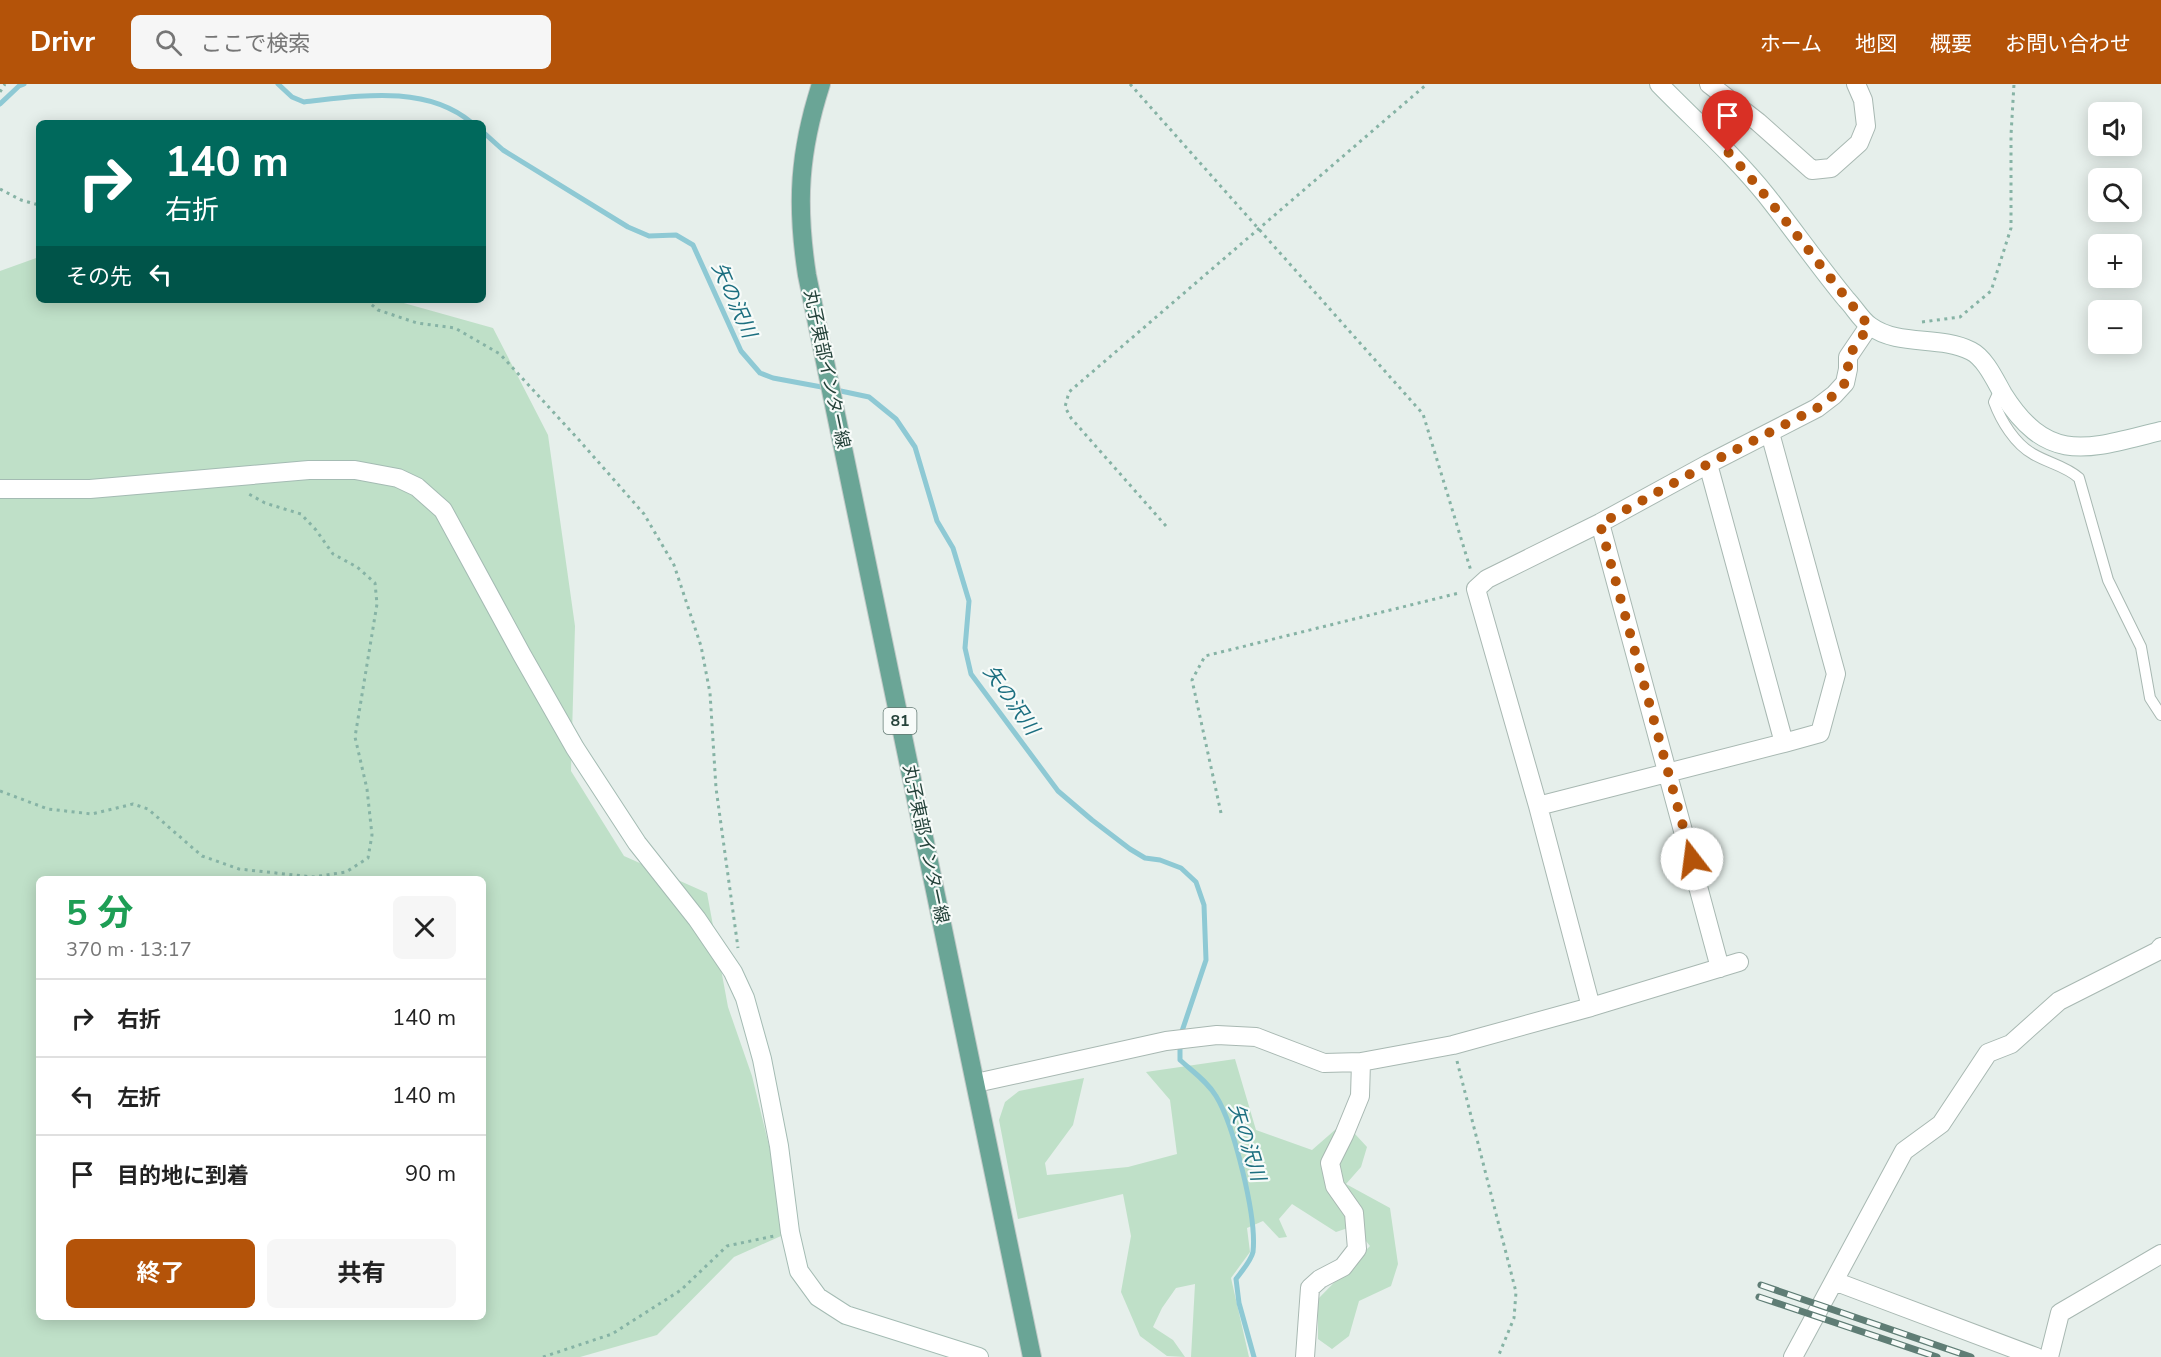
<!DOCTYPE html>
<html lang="ja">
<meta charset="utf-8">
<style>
body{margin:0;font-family:"Nunito Sans","Noto Sans JP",sans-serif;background:#f6f6f6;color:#222;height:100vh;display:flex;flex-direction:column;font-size:22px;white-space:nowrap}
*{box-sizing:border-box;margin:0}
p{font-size:20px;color:#767676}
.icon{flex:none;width:33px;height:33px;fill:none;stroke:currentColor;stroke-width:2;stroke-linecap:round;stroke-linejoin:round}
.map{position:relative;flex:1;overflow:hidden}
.details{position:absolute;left:36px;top:792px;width:450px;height:444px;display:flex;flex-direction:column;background:#fff;border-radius:9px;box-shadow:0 3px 15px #0003}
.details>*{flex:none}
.hud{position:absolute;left:36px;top:36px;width:450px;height:183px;border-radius:9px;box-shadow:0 3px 15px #0003;background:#00695c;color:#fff;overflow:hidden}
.tools{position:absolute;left:2088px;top:18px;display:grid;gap:12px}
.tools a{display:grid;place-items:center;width:54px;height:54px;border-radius:9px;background:#fff;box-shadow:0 3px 15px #0003;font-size:30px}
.pin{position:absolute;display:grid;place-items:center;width:51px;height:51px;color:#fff;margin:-62px -26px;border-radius:50% 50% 50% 0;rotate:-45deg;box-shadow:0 0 6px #0007}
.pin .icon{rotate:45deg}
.me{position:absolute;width:66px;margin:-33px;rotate:345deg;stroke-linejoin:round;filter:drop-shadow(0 0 4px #0008)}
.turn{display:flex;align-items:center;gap:21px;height:126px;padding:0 30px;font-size:27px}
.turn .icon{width:78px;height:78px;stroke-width:2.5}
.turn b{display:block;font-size:42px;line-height:51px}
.then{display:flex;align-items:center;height:57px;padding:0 30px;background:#0003;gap:12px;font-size:22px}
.round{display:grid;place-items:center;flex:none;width:63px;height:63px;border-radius:9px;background:#f6f6f6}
.overview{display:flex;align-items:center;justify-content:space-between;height:102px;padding:0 30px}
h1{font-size:36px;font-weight:700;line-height:45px;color:#1e9e55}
.primary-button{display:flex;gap:12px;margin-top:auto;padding:12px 30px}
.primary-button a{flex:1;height:69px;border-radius:9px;background:#b45309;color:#fff;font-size:24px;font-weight:700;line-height:69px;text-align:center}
.primary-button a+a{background:#f6f6f6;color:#222}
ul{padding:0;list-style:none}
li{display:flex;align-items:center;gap:18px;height:78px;padding:0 30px;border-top:2px solid #e0e0e0}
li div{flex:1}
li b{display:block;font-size:22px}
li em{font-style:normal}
header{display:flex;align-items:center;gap:36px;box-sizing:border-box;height:84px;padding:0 30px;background:#b45309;color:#fff}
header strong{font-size:28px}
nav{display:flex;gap:33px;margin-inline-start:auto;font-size:21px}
.search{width:420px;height:54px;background:#f6f6f6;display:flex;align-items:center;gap:15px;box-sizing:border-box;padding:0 21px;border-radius:9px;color:#767676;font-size:22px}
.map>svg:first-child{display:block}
</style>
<header>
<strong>Drivr</strong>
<div class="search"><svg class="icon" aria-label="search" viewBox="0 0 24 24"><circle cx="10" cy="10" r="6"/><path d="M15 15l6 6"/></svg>ここで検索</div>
<nav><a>ホーム</a><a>地図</a><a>概要</a><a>お問い合わせ</a></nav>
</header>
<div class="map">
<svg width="2161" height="1273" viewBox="0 0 2161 1273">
<rect width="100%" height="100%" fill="#e6efeb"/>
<path fill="#bfe0c8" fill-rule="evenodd" d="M39,173V216H393L493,244L548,351L575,542L571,687L624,772L707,809L728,923L752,992L790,1148L734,1173L657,1251L580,1273H0V187ZM39,795H483V1233H39Z
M1235,975L1256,1046L1312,1066L1344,1038L1367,1063L1361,1083L1346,1100L1390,1124L1398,1180L1391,1202L1359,1217L1349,1252L1332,1265L1318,1255V1215L1370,1162L1354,1142L1336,1148L1292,1120L1279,1135L1287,1153L1279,1154L1263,1137L1247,1144L1250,1168L1231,1194L1249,1273H1191L1195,1200L1176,1204L1162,1224L1153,1243L1173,1256L1185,1273L1167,1272L1140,1252L1121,1208L1131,1152L1123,1110L1018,1135L999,1036L1005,1018L1019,1007L1084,994L1073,1041L1045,1079L1047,1091L1128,1083L1177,1070L1170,1016L1146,988Z"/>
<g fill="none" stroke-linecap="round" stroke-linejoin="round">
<path stroke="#8ec9d4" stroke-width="5" d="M278,0L292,13L304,18C359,12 426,0 472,39
M0,20L19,2L24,0
M483,48L503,66L628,143L649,152L676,151L693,161L741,267L760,289L773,294L827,304
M836,306L869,313L896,335L915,363L937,437L953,464L969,517L965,564L971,590L1058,707L1092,736L1130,765L1145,774L1160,776L1181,784L1196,798L1204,821L1206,876L1180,953V976C1192,987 1207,997 1216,1012C1234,1041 1257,1133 1253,1168C1251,1177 1241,1188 1236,1195L1239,1219L1254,1273"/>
<defs>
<path id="lane" d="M2000,305L1994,318C2001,337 2015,360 2033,370C2048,379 2066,382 2079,394L2108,496L2141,563L2150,614L2161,631"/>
<path id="street" d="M1709,0L1758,38L1812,86L1831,84L1859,59L1866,42L1863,16L1856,0
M1708,380L1784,659L1820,649L1836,590L1770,349
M1600,439L1720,884
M1538,722L1784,659
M1591,923L1538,722L1476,505L1487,495L1600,439L1708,380L1817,324L1834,311L1845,299L1848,285V273L1869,242
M976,999L1166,957L1217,951L1256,953L1324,979L1361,978
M1305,1273L1310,1204L1320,1195L1343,1183L1357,1165L1354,1129L1335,1102L1330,1079L1344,1051L1360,1012L1361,978L1453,961L1591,923L1739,878
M1793,1273L1834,1197
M2036,1273L1834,1197L1904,1067L1941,1040L1988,969L2011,960L2059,917L2158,867L2161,863
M2049,1273L2060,1229L2161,1170"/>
<path id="secondary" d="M1659,0C1695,37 1734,71 1766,111C1793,145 1818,181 1846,215C1854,223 1861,236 1870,242C1899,263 1939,251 1971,267C1985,274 1995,296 2003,310C2049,383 2090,364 2161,347
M0,405H90L309,386H355L398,394L417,403L443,426L522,571L575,664L637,759L697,835L733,888L745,914L762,975L779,1062L790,1148L799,1187L818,1213L846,1231L979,1273"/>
<path id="primary" d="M821,0C799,68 796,120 807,191L1032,1273"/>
</defs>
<use href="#lane" stroke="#a8b8b2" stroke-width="12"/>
<use href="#street" stroke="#a8b8b2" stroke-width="20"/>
<use href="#secondary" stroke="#a4bbb3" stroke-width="20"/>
<use href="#primary" stroke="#c2cac8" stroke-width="20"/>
<path stroke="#86b3a5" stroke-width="3" stroke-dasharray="3 4.5" stroke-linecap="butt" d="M1130,0L1423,330L1471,487
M0,8L5,0
M0,105L21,116L39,121
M366,216L378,226L417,239L455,244L500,270L579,356L644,430L674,481L701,562L710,609L716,704L738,864
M1922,238L1960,233L1991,207L2011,144V51L2014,0
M1166,442L1071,334L1065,323L1069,308L1427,0
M0,707L48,725L92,730L133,720L148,725L202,772L239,785L313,793L346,788L368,774L372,751L367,705L355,653L377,520L375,499L357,483L333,470L316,446L301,430L265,419L247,409
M1221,729L1192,596L1205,572L1459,509
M1457,977L1516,1208L1514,1234L1498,1273
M543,1273L612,1250L681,1206L727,1162L774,1152"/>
<use href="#lane" stroke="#fff" stroke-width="10"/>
<use href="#street" stroke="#fff" stroke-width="18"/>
<use href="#secondary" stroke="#fff" stroke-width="18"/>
<use href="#primary" stroke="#6aa596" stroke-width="18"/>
<defs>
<path id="rail" d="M1761,1201L1971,1273
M1759,1213L1937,1273"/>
</defs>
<use href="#rail" stroke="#5f7d75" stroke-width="7"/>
<use href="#rail" stroke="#f7fbf9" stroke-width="4.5" stroke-dasharray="14" stroke-linecap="butt"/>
</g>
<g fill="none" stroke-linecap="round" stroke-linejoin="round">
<path stroke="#b45309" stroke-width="10" stroke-dasharray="0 18" d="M1692,775L1600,440L1708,380L1817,324L1834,311L1845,299L1848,285V273L1869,242C1821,184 1778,124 1728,68"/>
</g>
<g text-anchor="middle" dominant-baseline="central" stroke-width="4.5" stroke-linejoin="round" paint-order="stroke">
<rect fill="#f7fbf9" stroke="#637a73" stroke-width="1.5" x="883.5" y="624" width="33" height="26" rx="4.5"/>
<g font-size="16" font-weight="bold" fill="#24423a">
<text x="900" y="637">81</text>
</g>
<g font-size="18" fill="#24423a" stroke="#f7fbf9">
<text transform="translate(827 285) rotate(78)">丸子東部インター線</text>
<text transform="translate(926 760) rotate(78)">丸子東部インター線</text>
</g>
<g font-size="20" font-style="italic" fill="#1c6f80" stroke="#f7fbf9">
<text transform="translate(734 216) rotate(66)">矢の沢川</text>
<text transform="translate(1011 616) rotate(55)">矢の沢川</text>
<text transform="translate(1247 1058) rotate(73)">矢の沢川</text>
</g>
</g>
</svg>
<div class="tools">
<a><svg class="icon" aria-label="sound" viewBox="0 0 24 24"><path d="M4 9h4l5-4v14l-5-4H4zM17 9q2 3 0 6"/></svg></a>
<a><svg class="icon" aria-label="search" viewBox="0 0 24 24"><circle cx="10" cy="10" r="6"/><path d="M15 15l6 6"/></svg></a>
<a>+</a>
<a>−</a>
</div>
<div class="pin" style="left:1728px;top:68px;background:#d93025"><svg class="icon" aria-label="arrive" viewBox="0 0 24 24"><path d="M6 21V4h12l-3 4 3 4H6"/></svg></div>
<svg class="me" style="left:1692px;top:775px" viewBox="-20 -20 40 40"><circle r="19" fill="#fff"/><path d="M0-13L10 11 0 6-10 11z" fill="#b45309"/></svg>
<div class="hud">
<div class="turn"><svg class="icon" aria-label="right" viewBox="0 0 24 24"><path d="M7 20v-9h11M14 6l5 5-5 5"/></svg><div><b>140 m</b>右折</div></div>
<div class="then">その先<svg class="icon" aria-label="left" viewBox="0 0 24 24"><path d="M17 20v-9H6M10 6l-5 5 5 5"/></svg></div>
</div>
<section class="details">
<div class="overview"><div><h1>5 分</h1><p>370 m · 13:17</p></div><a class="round"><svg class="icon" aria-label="close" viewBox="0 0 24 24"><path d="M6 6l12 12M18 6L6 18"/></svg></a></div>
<ul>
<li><svg class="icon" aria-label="right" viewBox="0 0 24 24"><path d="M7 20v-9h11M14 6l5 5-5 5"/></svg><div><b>右折</b></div><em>140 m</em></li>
<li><svg class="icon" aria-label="left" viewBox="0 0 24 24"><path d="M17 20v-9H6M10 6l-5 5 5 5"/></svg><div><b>左折</b></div><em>140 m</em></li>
<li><svg class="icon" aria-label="arrive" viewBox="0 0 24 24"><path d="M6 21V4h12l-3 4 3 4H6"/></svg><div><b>目的地に到着</b></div><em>90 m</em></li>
</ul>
<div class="primary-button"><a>終了</a><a>共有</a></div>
</section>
</div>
